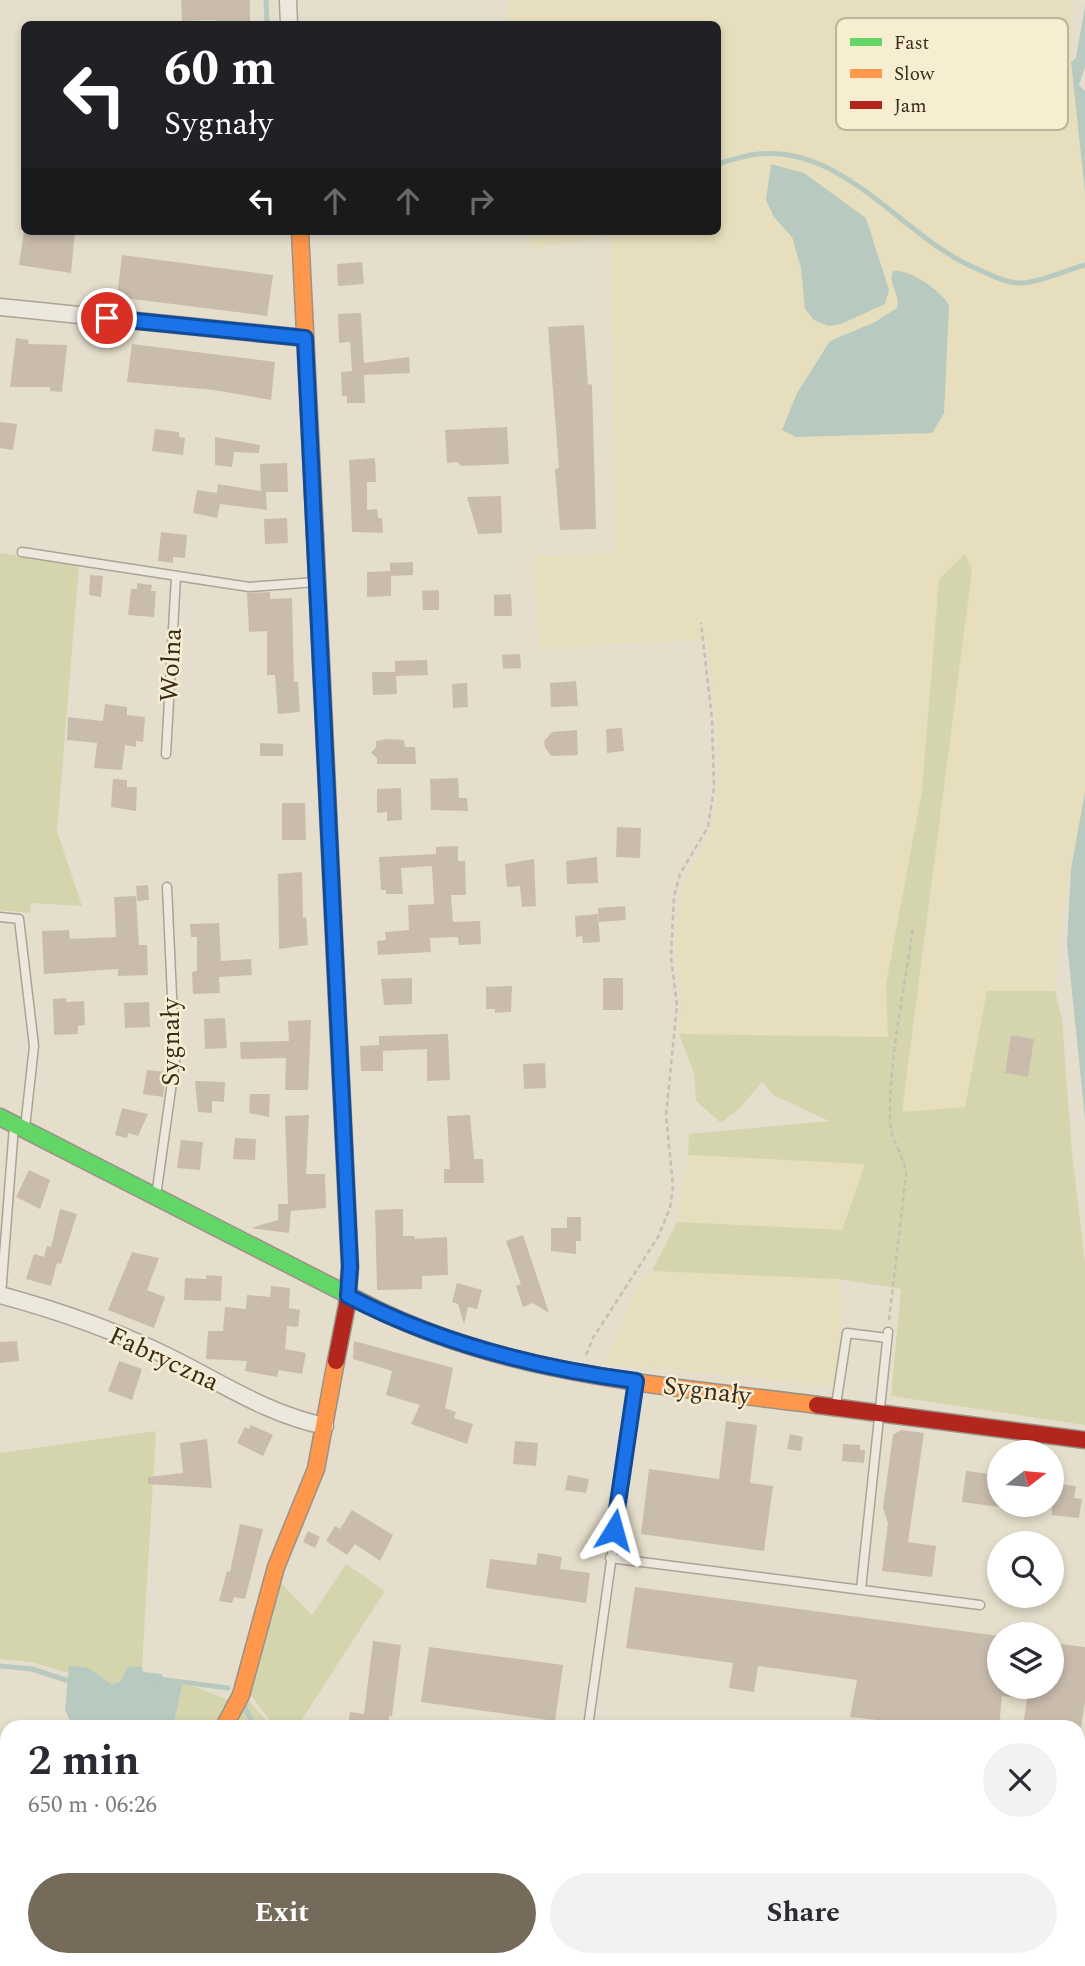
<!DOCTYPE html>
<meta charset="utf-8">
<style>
body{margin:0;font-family:Spectral,serif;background:#f2f2f3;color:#2b2b33;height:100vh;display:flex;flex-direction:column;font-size:26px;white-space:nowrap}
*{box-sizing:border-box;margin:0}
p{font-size:23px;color:#7c7c81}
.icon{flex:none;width:38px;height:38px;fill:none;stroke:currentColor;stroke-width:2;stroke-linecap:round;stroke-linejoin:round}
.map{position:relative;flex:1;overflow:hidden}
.drawer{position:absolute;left:0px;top:1720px;width:1085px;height:247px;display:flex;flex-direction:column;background:#fff;border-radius:21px 21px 0 0;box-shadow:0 4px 10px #0003}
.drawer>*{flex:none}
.guide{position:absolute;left:21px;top:21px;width:700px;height:214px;border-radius:10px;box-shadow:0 4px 10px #0003;background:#202124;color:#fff;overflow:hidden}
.needle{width:46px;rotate:74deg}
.fabs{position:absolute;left:987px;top:1440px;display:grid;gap:14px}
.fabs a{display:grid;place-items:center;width:77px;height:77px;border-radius:50%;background:#fff;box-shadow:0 4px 10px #0003;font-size:35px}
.pin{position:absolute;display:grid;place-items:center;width:60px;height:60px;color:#fff;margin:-30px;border:4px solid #fff;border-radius:50%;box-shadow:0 2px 7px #0007}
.me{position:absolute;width:77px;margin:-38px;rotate:8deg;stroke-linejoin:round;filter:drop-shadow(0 0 5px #0008)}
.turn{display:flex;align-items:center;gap:24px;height:147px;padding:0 28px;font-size:32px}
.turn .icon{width:91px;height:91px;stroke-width:2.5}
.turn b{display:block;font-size:49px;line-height:60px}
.lanes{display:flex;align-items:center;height:66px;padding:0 28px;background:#0003;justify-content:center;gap:35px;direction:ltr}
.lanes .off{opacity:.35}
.round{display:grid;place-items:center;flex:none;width:74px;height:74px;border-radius:37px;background:#f2f2f3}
.overview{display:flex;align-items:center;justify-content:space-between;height:119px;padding:0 28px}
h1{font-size:42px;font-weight:700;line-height:52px}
.button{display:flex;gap:14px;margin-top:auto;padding:14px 28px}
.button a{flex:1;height:80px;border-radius:42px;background:#766a5a;color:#fff;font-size:28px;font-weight:700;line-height:80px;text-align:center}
.button a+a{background:#f2f2f3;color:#2b2b33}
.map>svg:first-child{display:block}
</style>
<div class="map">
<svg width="1085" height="1966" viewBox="0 0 1085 1966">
<rect width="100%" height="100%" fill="#e6decc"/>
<path fill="#e6debc" d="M509,0H1071V59L1085,195V792L1063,907L1055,991H987L965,1107L902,1112L929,912L945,760L922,791L886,984L889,1037L679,1034L681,989L675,943L682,886L708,837L716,807L720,763L708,642L696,640L540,649L533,556L615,553L611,235L530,250V231H718V24H508Z
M688,1155L866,1164L842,1231L677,1222Z
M652,1271L838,1279L843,1301L834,1386L605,1363L641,1280Z"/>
<path fill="#d4d5ad" d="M0,553L79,565L57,831L82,906L30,903L31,913L0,910Z
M965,554L972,570L902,1112L965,1107L987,991H1055L1062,1020L1072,1153L1085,1263V1425L891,1396L901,1289L838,1279L652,1271L677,1222L842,1230L865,1164L688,1155L689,1134L829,1121L773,1095L762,1082L740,1108L721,1123L696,1101L694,1073L679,1034L888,1037L886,984L922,791L939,579Z
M156,1431L142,1667L128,1666L120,1682L111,1684L89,1668L70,1665L69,1673L31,1662L0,1659V1453Z
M346,1564L385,1591L297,1727H275L249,1693L280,1582L312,1615Z
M184,1683L229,1700L216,1727H169L176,1687Z
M247,1699L272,1727H232Z
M37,1960H650L669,1966H27Z"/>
<path fill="#b8cabf" d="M1085,6V67L1079,85L1085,91V192L1071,62L1076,58Z
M771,164L804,173L866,218L889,290L885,304L841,324L828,326L814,320L805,309L801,268L792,237L774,217L766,200Z
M893,271C910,269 942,291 949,306L944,413L932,433L796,437L782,430L797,393L830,341L875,322L897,308C901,294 887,284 893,271Z
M1085,792V1119L1067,943L1071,869Z
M69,1665L89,1668L111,1684L120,1682L128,1666L142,1667L143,1672L162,1674L164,1681L182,1685L173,1727H98L71,1723L65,1710Z"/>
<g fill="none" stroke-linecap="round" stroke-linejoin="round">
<path stroke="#b8cabf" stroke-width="5" d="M266,0L267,24
M718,164C731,160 745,155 759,154C845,146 902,236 973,267C987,273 1002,282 1018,283C1035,284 1067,270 1085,265
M0,1666L32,1669L72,1682
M159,1679L228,1688
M244,1706L255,1727
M586,1960L600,1966"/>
</g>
<path fill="#c9bcad" d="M181,0H250V24H215V20L182,21Z
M24,231H75L71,273L19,265Z
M122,255L273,275L267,316L117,297Z
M362,262L364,284L338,286L337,264Z
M361,313L364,363L409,357L410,373L364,375L365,403H347V396H342L341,372L352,371L350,342L339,343L338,314Z
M584,325L588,385L592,384L596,529L560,530L555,469L559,468L548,327Z
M16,338L29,340L28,344L67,345L62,392L50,391V387H10Z
M132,344L275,362L271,400L214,390L127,382Z
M0,422L17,424L13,450L0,448Z
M507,427L509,464L461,466L457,462L447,463L445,430Z
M155,429L179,432V437L185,438L183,455L152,451Z
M215,437L260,445L259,453L234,452L232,467L215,465Z
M375,458L376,482H367V510L377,509L378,518H382L383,533L352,532L349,460Z
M287,463L288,492H266L267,510L220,504L217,518L193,513L197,490L217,493L218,484L261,491L260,464Z
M501,496L502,533L478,534L467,497Z
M287,518L288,543L265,544L264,519Z
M161,532L187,535L185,558L173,557V563L158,561Z
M413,562V575L391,576V596L367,597V572L390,571V563Z
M90,575L103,576L101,597L89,595Z
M137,583L152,585L151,591H156L154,617L128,615L131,589H137Z
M439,590V610H423L422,591Z
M270,592V599L292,598L294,682H298L300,712L278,714L275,675H267V631L249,632L247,593Z
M511,594L512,616H494V595Z
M520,654L521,668L503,669L502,655Z
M427,660L428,675L396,676L397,694L373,695L372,672H395V661Z
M576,681L578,706L551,707L550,683Z
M467,683L468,707L453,708L452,684Z
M105,704L127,707V715L145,717L143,742L136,741V747L125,745L122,770L94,768L97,743L67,740L68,717L103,721Z
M622,728L624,751L607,753L606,729Z
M577,730L578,755L551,756L545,747L544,741L552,732Z
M387,739L404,740L405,747H415L416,764H377V758L371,753L376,747V741Z
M260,743L283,744V756H260Z
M458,778L459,798H467L468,811L431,810L430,779Z
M113,779L127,780V787H137L136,811L111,807Z
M401,788L402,820L387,821V812L377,813V789Z
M282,803H305L306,840H282Z
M617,827L641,828L640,858L616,857Z
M458,846V861H465L466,895H451L453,922L480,921L481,944L459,945L458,937L430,938L431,952L378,955L377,941L386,940L385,932L409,930L408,905L434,904L432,866L401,868L403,894H386V890H381L379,857L436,854V847Z
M597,857L598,883L567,884L566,861Z
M534,859L536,906L522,907L520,886L507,887L505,864Z
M302,872L303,918L306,917L308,945L279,949L278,874Z
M148,885L149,900L137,901L136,886Z
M136,896L139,945H147L148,975L118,976V969L44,974L42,931L69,930L70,939L116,937L114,897Z
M625,906L626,920L599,922L598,908Z
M598,914L600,942L583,943L582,936L576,937L575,916Z
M219,923L221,961L251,959L252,975L219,977L220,993L193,994L192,972L197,971V937H191L190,924Z
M412,978V1004L384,1005L381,979Z
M603,978H623V1010H603Z
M512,986L511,1012L495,1013V1009H486V987Z
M66,998V1002L84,1001L85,1025L78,1026V1034L54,1035L53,999Z
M149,1002L150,1027L125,1028L124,1003Z
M225,1018L227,1048L205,1049L204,1019Z
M311,1020L308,1090H285L286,1058L241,1059L240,1042L289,1041L288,1021Z
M448,1034L450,1080L427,1081V1049L383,1051V1071H361L360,1046L379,1045V1036Z
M1011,1035L1034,1039L1028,1077L1005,1073Z
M545,1063L546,1088L524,1089L523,1064Z
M147,1070L167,1072L163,1097L143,1094Z
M195,1081L225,1082L224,1102L212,1101V1113L198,1112Z
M250,1094H270L269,1117L249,1113Z
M122,1108L148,1114L138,1136L128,1133L127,1138L115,1135Z
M309,1115L306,1174H325L326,1208L291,1211L289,1233L251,1228L278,1220V1204H288L285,1116Z
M470,1115L474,1159H483L484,1183H444V1169H450L447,1116Z
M235,1138L256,1139L255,1160L233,1159Z
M181,1140L203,1142L200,1170L177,1168Z
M29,1170L50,1180L40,1209L16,1197Z
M60,1209L77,1214L61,1264L57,1263L51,1286L26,1279L34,1254L44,1257L47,1246L51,1247Z
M403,1209V1236H415V1239L447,1237L448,1275L422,1276V1289L377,1290L375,1210Z
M567,1217H581V1241H576V1254L551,1251V1228H567Z
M523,1235L549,1313L533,1303L523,1307L516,1286L521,1284L506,1241Z
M132,1252L159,1258L147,1290L165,1297L154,1328L108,1310Z
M206,1275L222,1276L221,1301L184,1300L185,1278L206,1279Z
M457,1283L482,1290L477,1309L468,1307L464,1324L458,1304L452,1302Z
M271,1286L290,1288L289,1308L300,1310L298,1327L287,1326L285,1349L306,1353L302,1374L279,1370L277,1377L245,1371L247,1361L206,1359L208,1331H223L225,1307L246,1309L247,1295L270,1297Z
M17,1341L19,1361L0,1363V1342Z
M354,1341L453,1368L445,1408L456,1412L454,1418L473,1424L467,1444L411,1424L420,1405L386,1395L392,1371L353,1359Z
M119,1361L142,1369L132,1400L108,1391Z
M726,1421L757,1425L750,1483L773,1486L764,1551L641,1534L649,1469L719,1479Z
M251,1425L273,1435L263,1456L237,1443L245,1427L249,1429Z
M901,1430L924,1433L908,1542L936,1546L932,1577L882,1571L888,1523L883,1508L893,1435Z
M790,1434L803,1437L801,1451L787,1449Z
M207,1439L212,1488L148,1484V1477L183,1473L180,1443Z
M515,1441L538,1443L536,1466L513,1464Z
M843,1444L860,1445V1450H865L864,1463L842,1461Z
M966,1471L999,1475V1507L962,1502Z
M568,1475L589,1479L586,1493L565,1490Z
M1052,1483L1076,1486L1074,1498L1082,1499L1079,1518L1052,1515Z
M352,1510L393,1535L380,1561L355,1544L347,1555L326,1541L335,1526L340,1529Z
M240,1524L263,1529L245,1599L234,1597L232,1603L219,1601L227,1571L230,1572Z
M308,1531L320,1537L315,1548L303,1542Z
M538,1553L562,1557L560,1569L590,1573L586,1603L486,1588L490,1559L536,1565Z
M635,1587L999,1636V1687H1052V1643L1085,1647V1702L1081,1727H1023L1027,1699L1002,1696L999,1727H943L850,1717L857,1680L758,1666L754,1692L729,1688L733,1663L626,1648Z
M373,1641L401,1645L392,1716H389L388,1727H348L350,1712L364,1714Z
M429,1647L563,1665L555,1721L421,1702Z"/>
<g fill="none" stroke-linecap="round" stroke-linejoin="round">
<defs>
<path id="lane" d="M22,552L249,587L316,582
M166,754L176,576
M0,917L19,919L34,1046L25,1128
M156,1196L175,1061L167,887
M1,1295L14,1126
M836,1405L847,1333L887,1338
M610,1558L980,1605
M861,1589L888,1332
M588,1727L636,1382"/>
<path id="street" d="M288,0L289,24
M0,307L305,338
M0,1295C56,1310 113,1330 165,1355C219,1381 266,1414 325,1426
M8,1966L15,1960"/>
<path id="fast" d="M315,535L333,916
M0,1117L366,1304"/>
<path id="slow" d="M300,231L315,535
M366,1304C506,1376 664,1385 817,1405
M224,1727L241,1695L276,1567L316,1469L336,1361"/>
<path id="jam" d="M333,916L350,1267L347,1305L336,1361
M817,1405L1085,1440"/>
</defs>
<use href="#lane" stroke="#aba395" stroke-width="11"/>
<use href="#street" stroke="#aba395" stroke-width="19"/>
<use href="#fast" stroke="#9a9285" stroke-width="19"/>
<use href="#slow" stroke="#9a9285" stroke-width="19"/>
<use href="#jam" stroke="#9a9285" stroke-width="19"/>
<path stroke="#c5bfb4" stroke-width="2.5" stroke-dasharray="5 3.5" stroke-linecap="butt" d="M889,1320L906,1175C905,1156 890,1141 890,1119C889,1055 905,989 913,926
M586,1355L593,1338L658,1237L670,1208L673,1186L666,1115L677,1005L671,957L674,897L680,874L708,827L714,788L712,719L701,623"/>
<use href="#lane" stroke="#ede8dd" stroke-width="8"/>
<use href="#street" stroke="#ede8dd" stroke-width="16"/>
<use href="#fast" stroke="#63d668" stroke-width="16"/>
<use href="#slow" stroke="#ff974d" stroke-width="16"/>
<use href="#jam" stroke="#b3261e" stroke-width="16"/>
</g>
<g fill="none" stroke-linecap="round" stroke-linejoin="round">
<defs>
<path id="route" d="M107,318L305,338L350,1266L348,1296C438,1343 536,1368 636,1381L614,1530"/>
</defs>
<use href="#route" stroke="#114b97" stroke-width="18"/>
<use href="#route" stroke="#1a73e8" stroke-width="12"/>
</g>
<g text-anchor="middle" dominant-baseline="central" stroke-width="5" stroke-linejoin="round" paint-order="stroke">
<g font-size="26" fill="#392b1d" stroke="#f7edd1">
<text transform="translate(171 665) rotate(-87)">Wolna</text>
<text transform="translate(171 1042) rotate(-90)">Sygnały</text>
<text transform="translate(164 1359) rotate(25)">Fabryczna</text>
<text transform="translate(707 1391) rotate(7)">Sygnały</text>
</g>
</g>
<rect x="836" y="18" width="232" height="112" rx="10" fill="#f7edd1" stroke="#beb39b" stroke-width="2"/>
<rect x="850" y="38" width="32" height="8" fill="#63d668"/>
<rect x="850" y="69" width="32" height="9" fill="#ff974d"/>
<rect x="850" y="101" width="32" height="8" fill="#b3261e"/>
<g font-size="19" fill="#392b1d">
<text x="894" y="49">Fast</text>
<text x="894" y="80">Slow</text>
<text x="894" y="112">Jam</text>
</g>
</svg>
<div class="fabs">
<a><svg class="needle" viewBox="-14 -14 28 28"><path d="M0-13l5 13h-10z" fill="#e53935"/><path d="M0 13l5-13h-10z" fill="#7c7c81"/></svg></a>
<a><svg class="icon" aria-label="search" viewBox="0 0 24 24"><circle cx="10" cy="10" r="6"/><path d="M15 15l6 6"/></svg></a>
<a><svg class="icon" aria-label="layers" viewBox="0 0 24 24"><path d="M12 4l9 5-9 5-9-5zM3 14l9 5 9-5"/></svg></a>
</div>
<div class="pin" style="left:107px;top:318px;background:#d93025"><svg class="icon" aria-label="arrive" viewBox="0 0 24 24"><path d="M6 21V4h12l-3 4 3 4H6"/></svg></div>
<svg class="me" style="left:614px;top:1530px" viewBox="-20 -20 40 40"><path d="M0-17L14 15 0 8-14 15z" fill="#1a73e8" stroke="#fff" stroke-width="4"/></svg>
<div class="guide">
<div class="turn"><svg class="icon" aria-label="left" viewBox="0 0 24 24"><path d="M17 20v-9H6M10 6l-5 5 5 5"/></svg><div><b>60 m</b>Sygnały</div></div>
<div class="lanes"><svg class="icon" aria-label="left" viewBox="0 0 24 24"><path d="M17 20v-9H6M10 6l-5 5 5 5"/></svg><svg class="icon off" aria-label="ahead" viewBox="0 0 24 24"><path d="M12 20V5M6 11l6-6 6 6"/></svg><svg class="icon off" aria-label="ahead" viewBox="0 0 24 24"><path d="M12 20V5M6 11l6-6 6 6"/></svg><svg class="icon off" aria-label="right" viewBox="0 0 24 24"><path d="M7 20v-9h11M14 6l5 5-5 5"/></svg></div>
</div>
<section class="drawer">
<div class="overview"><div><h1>2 min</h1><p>650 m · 06:26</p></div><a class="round"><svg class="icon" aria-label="close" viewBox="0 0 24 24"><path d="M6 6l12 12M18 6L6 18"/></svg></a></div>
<div class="button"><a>Exit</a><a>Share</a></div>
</section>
</div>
